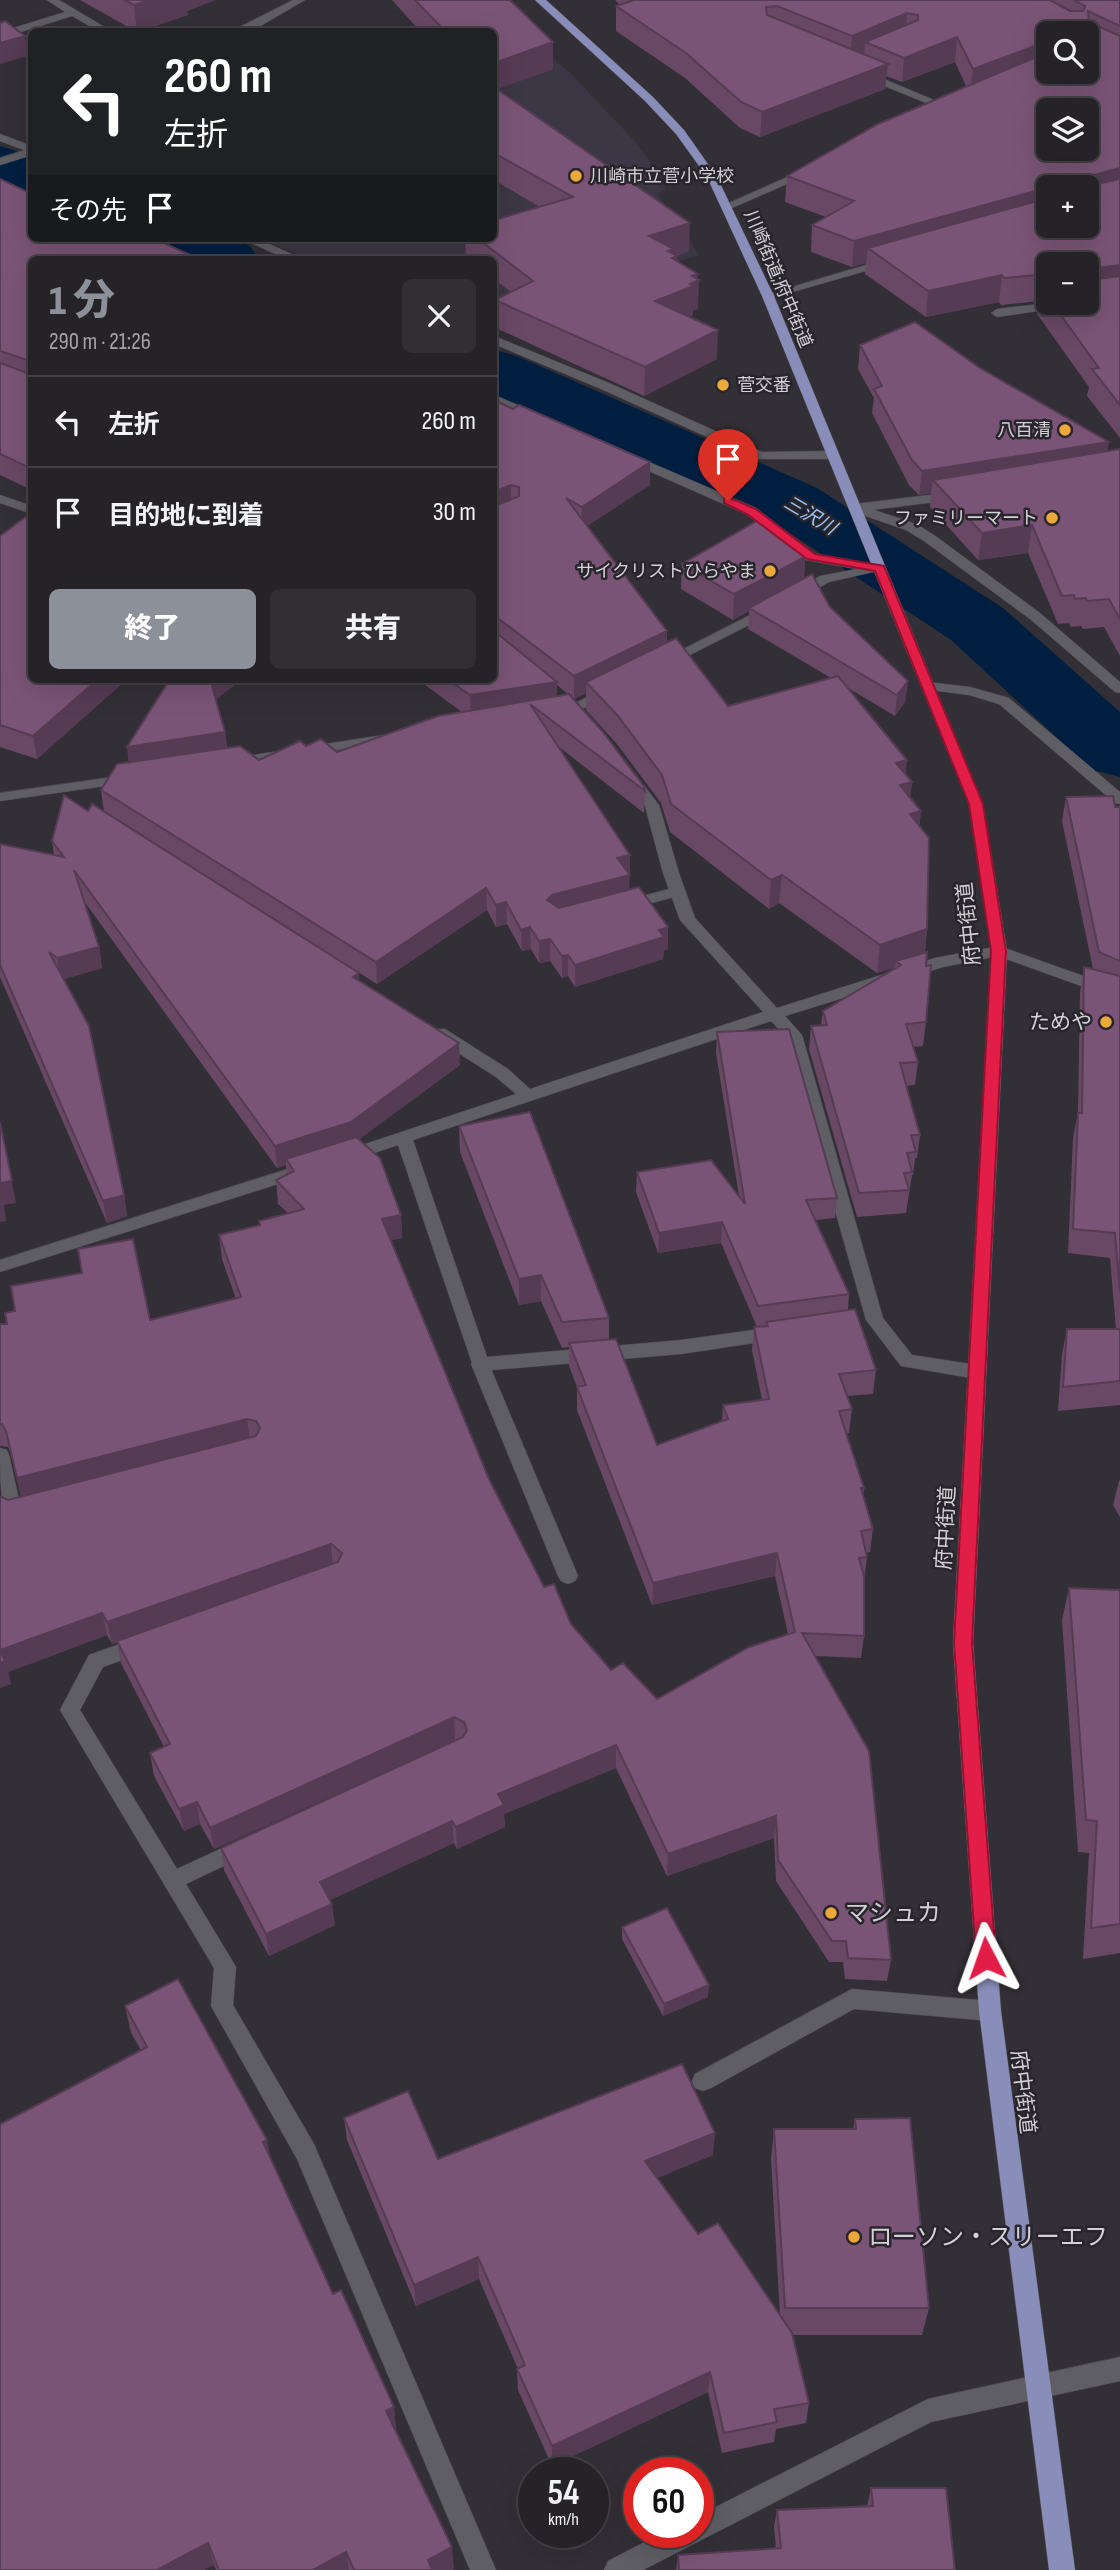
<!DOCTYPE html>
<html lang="ja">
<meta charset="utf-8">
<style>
body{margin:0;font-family:"Sofia Sans Condensed","Noto Sans JP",sans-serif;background:#322f34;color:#f1f3f6;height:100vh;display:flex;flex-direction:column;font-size:26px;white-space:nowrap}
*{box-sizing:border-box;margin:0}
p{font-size:23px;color:#a4a4a8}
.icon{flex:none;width:38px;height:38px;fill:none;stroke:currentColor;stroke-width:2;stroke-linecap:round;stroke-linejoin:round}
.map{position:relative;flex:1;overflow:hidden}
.side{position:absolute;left:28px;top:256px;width:469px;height:427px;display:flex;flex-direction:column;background:#262328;border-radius:10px;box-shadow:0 7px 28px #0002,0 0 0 2px #424045}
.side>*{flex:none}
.hud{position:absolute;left:28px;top:28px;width:469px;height:214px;border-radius:10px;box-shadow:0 7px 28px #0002,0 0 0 2px #424045;background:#202124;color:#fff;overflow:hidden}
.controls{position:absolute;left:1036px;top:21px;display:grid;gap:14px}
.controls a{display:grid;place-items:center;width:63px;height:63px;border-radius:10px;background:#262328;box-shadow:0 7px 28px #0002,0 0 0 2px #424045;font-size:35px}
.speed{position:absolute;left:518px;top:2457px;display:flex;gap:14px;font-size:35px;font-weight:700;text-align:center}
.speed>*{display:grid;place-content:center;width:91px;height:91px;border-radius:50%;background:#262328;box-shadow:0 7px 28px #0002,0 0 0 2px #424045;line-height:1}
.speed small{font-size:18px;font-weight:400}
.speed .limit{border:10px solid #d22;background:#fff;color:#111}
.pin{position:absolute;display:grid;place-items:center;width:60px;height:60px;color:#fff;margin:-72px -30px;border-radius:50% 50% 50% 0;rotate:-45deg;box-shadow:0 0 7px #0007}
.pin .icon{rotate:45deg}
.me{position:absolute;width:77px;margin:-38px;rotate:356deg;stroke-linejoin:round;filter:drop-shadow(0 0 5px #0008)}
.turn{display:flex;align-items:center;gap:24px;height:147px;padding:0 21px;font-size:32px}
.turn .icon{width:91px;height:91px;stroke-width:2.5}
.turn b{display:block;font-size:49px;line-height:60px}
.then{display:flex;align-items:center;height:66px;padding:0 21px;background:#0003;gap:14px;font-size:26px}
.round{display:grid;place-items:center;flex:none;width:74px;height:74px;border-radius:10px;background:#322f34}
.headline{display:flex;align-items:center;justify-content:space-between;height:119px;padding:0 21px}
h1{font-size:42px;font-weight:800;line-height:52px;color:#8c9099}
.action{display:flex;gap:14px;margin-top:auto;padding:14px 21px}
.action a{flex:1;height:80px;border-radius:10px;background:#8c9099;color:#fff;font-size:28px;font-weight:800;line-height:80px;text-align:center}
.action a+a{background:#322f34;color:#f1f3f6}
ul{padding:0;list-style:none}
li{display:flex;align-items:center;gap:21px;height:91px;padding:0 21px;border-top:2px solid #424045}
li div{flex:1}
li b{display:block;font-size:26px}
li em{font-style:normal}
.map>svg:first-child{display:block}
</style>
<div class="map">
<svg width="1120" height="2570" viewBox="0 0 1120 2570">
<rect width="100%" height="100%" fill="#322f36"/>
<path fill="#3c3744" d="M514,22L573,76L631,137L650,161L666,190L657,193L670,215L677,214L698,255L494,324V259H309L258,238H494V32Z"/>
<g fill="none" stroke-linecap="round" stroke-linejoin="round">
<path fill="#001f40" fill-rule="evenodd" d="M0,146L32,156V195L0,185Z
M146,238H231L250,246L259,259H174L155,251Z
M494,350L517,356L817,488L1003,608L1120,712V777L1092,770L951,640L767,518L494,394Z"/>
<defs>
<path id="service" d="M47,0H59L113,32H100L72,16L18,33L0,43V36L10,29L65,12Z
M0,134L32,146V153L0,141Z
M240,238H256L303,259H287Z
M1048,303H1078L1072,306L997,317L991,313L997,309Z
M494,336L609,383L762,452L833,451L839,455L833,459H756L601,389L494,344Z
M494,395L539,414L541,417L535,421L531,420L494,403Z
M628,453L756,508L815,554L879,565L886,569L879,573L873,572L829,582L803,597H793V591L820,576L857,569L806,560L746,514L624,460L622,457Z
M0,495L32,506V514L0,503Z
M770,605L775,606V612L672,664H662L660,661Z
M607,687L612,688V694L578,711L573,712L566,708Z
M677,887L685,892L682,895L625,910L617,905L620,902Z
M480,1357L486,1359L489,1364L578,1576L575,1581L568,1584L561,1581L558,1576L471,1364L474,1359Z
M0,1448L7,1450L9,1455L20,1504L28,1506L30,1511L28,1516L13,1520L6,1518C0,1498 0,1470 0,1448Z
M140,1637L147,1639L150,1645L147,1651L103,1667L80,1710L177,1869L235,1842L242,1839L249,1842L252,1848L249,1854L186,1884L236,1967L233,2005L314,2144L496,2570H470L297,2159L211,2006L214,1968L60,1710L89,1655Z
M852,1989L990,2001L998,2004L1001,2011L998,2018L990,2021L854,2009L711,2088L703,2091L695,2088L692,2081L695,2074Z"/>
<path id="minor" d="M293,0H305L257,28L230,32Z
M862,73H870L955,109L946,111L862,77Z
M32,148V155L0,165V158Z
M808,168L812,169V173L732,208L722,206Z
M886,259L890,260V264L768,299L762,296Z
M856,504L916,524L934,535L1040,613L1120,682V693L1115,692L1030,619L924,541L906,530L851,511L850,508Z
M927,682L970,687L1009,698L1120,792V804L1115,803L999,704L969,695L922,689V683Z
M384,735L389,736V742L235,766L228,762L235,758Z
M631,774L636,775L659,805L679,873L695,918L777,1008L935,958L999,946L1120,989V1000L998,956L943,967L785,1016L802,1035L883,1318L912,1355L977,1365L983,1367L986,1372L983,1377L977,1379L901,1366L866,1320L786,1037L771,1021L413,1140L487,1357L681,1340L775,1327L781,1329L784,1334L781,1339L681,1354L480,1371L474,1369L398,1145L347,1162L339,1156L341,1152L516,1094L496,1077L433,1037L431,1033L433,1029H445L508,1069L530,1089L763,1012L680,920L663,873L645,806L624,778Z
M128,775L135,779L133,782L0,801V793Z
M307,1163L315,1169L313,1173L0,1272V1260Z
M1120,2357V2381L931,2422L643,2570H604L608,2561L664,2532H698V2516L928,2399Z"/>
<path id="tertiary" d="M954,492L959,493V499L856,512L850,508L856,504Z"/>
<path id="primary" d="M535,0H546L653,97L684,130L717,177L774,296L983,804L1007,951L973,1643L1001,2011L1075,2570H1049L979,2011L953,1643L991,951L969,804L762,296L707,177L676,134L645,101Z"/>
</defs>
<use href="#service" stroke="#4e4b51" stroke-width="1"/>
<use href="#minor" stroke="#4e4b51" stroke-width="1"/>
<use href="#tertiary" stroke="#4e4b51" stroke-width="1"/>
<use href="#primary" stroke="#4e4b51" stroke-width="1"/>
<use href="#service" fill="#605e65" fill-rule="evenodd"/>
<use href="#minor" fill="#605e65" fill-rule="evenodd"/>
<use href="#tertiary" fill="#605e65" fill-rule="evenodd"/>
<use href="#primary" fill="#898db9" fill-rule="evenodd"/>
</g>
<path fill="#694865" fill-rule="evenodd" d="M80,0H215L187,11L188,15L137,32Z
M392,0H510L553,69L497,89L689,251L676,256H677V261L697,279L698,309L693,310V315L689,316L717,359L644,396L496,328L495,300L511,292L494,279V259H468L466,257L465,238H494L540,207L494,180V32H421Z
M615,0H1120V438L1087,396L1089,387L1037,314L1039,301L1001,305L999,302L926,317L865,274L866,263L852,267L811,252L812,225L826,217L785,202L787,176L966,86L955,62L902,82L886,76L885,89L760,137L740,128L685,78L616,31V6L620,5ZM1048,33L1087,72H1048ZM1048,187L1087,226H1048ZM1048,264H1087V303H1048Z
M0,179L32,238V490L0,475Z
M860,345L980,368L1108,451L1120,449V656L1104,627L1083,629L1081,626L1071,627L1069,623L1058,624L1028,553L978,560L930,507L931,493L919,495L909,485L872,413L874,398L858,369Z
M494,400L650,485L587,526L667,631V643L728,706L831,678L748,629L749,611L733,620L681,589L682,564L805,557L804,579L830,607L908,681L905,702L895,716L848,688L912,782L910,798L921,811L919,826L927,929L925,952L926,1022L923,1046L913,1047L918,1062L915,1085L906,1086L920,1135L917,1158H915L913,1175H912L906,1213L857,1217L809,1049L811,1026L821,1025L823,1011L895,967L877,973L779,903L769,909L670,832L661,803L617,744L586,710V693L574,699L571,696L645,791L644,813L559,747L630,855L629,890L668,949L664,950L663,959L575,987L568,976L562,978L550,961L539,963L531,949L522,951L507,924L496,927L487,910L377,984L104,812L101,790L129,762L127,747L170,679H242L216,699L225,732L227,748L259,760L306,746L337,752L462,712L417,679H494ZM557,685L569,695L557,697Z
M0,536L32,679H127L37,759L0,747Z
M1066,797L1115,807H1120V1405L1058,1411L1062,1354L1067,1329H1116L1110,1258L1068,1253L1073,1138L1078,1113L1080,992L1084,967L1093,969L1062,821Z
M88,811L360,982L460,1065L359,1139L401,1215L402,1238L391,1240L489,1479L544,1587L571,1624L611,1670L657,1699L788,1634L775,1576L652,1605L577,1410V1387L569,1366V1347L562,1348L541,1301L519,1305L460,1152L459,1126L609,1318V1340L657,1445L722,1421L723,1405L762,1400L752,1350L754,1327H757L721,1243L658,1253L636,1192L637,1172L739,1196L716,1053L717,1032L837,1198L835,1218L816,1220L849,1294L848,1310L876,1370L873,1394L847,1396L852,1409L849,1433H846L864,1488L863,1495L873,1529L870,1552L866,1553L867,1557L864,1580V1636L861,1658L815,1656L891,1960L887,1981L845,1979L843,1962H829L776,1881L774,1838L667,1876L616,1768L504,1814L505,1827L457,1849L454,1843L330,1900L335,1925L269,1956L224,1870L221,1848L457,1740H455L214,1849L200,1824L184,1831L154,1776L150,1753L164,1747L121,1663L117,1642L112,1644L107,1635L8,1672L11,1684L0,1688V1496L8,1500L21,1496L11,1454L8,1447L0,1446V1324L150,1320L236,1299L222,1259L219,1235L259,1226V1221L288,1213L278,1204L276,1180L287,1175L286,1165L277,1168L84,901L99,947L102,968L64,979L124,1195L127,1216L107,1223L0,977V844L54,855L52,841Z
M1120,1480V1517L1113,1505L1119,1481Z
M1069,1588L1120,1590V1953L1083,1959L1089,1853L1078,1852L1062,1620Z
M622,1927L708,1997L663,2016L622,1939Z
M125,2006L270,2158L333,2294L394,2407L396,2431L454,2569L451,2570H216L37,2105L141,2050L131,2033Z
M344,2118L438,2159L713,2155L657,2178L698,2234L780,2315L771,2159L774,2129H853L855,2119L929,2308L922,2335H792L809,2403L806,2423L776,2429L774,2442L722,2453L708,2392L552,2466L518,2390L517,2369H518L479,2279L416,2306L347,2140Z
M871,2488L955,2570H676L678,2555L776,2549L774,2526L777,2510L867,2506Z"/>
<path fill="#553b53" d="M150,0H215L187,11L188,15L137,32L134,5Z
M907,13L905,38L865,42L864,55L850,61L852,36Z
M25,36L28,56L0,64V43Z
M957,37L955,62L902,82L904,58Z
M1047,41L1043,65L970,94L973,69Z
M553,42V69L494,90V63Z
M888,64L885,89L760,137L762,112Z
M1120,168V192L1087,201L1090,176Z
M1048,187V212L868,248L866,263L852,267L854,241Z
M690,223L689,251L674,256H677L676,285L649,236Z
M1120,265V291L1087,295V274L1091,269Z
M698,274L697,281L699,280L698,309L693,310V315L655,329V301L692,276Z
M1002,275L999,302L926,317L928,291Z
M718,330L717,359L644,396L645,367Z
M1109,442L1105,466L933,480L931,493L919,495L922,471Z
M650,462V485L581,530L582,507Z
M511,485V508L494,515V492Z
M1032,525L1028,553L978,560L982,533Z
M805,557L803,582L749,608V611L733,620L734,594Z
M667,631L666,654L586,682V693L574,699V676Z
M98,679H127L37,759L33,736Z
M210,679H242L213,702Z
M908,681L905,702L895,716L897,695Z
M557,682V705L530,704L471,718L470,695Z
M225,732L228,756L130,770L127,747Z
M907,760L905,784L912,782L909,811L897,814L896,763Z
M921,811L918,839L910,814Z
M630,855L629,897L552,916L547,900L552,895L617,858Z
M782,875L779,903L769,909L771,880Z
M486,888L487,910L377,984L376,962Z
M506,902L507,924L496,927V905Z
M530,927L531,949L522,951L521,930Z
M668,927V949L664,950L663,959L575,987V965L659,930Z
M927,929L924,958L896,961L895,967L877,973L880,945Z
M550,939V961L539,963V941Z
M99,947L102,968L61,980L57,958Z
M568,955V976L562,978V956Z
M359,973L361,994L353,977Z
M459,1043L460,1065L353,1144L286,1159V1165L277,1168L275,1146Z
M0,1121L16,1203L4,1205L6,1221L0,1222Z
M124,1195L127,1216L107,1223L103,1201Z
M401,1215L402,1238L384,1242L382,1219Z
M722,1222L721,1243L658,1253L659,1233Z
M541,1275V1301L519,1305V1279Z
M247,1419L250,1442L22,1501L17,1478Z
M331,1544L333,1567L112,1644L107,1622Z
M777,1553L775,1576L652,1605L653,1583Z
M102,1613L107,1635L8,1672L11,1684L0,1688V1650Z
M454,1717L455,1740L214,1849L210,1828Z
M616,1745V1768L504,1814L505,1827L457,1849L456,1827L498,1794Z
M197,1802L200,1824L184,1831L179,1809Z
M776,1816L774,1838L667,1876L668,1854Z
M452,1821L454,1843L323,1903L320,1882Z
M332,1904L335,1925L269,1956L266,1934Z
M709,1985L708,1997L663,2016L664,2004Z
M715,2133L713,2155L644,2183L645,2161Z
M267,2140L272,2166L263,2142Z
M478,2257L479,2279L416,2306L414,2285Z
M710,2372L708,2392L552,2466V2446Z
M394,2407L396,2430L389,2434L386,2411Z
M208,2543L214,2565L204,2570H157Z
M452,2547L454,2569L451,2570H429L428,2560Z
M346,2552L349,2570H313Z"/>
<path fill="#7a5476" stroke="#553b53" stroke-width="2" fill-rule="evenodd" d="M124,0H150L134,5Z
M415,0H510L553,42L494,63V32H440L444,30Z
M634,0H1050L1070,11H1083L1085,6L1074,0H1120V26L1088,11L1089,22L1120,36V168L1090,176L1089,186L1120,179V265L1091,269L1088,274H1087V264H1048V274L1004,278L1002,275L928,291L868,248L1048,198V226H1087V187H1053V186L854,241L812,225L854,201L787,176L878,124L1048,52V72H1087V33H1048V41L973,69L957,37L904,58L865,42L918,20V15L907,13L852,36L777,6L766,7L767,15L888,64L762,112L741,102L686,53L616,6ZM1048,110H1087V149H1048Z
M5,21L25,36L0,43V23Z
M494,87L690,223L649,236L674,249L668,251L677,256L672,258L698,274L692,276L699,280L690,284L694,286L655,301L718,330L645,367L495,300L533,281L477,238H494V220L573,197L494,153Z
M0,179L32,194V238H153L199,259H32V469L0,454V363L30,374V361L0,351Z
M1120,276V405L1092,369L1099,368L1052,303H1087V279L1091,280Z
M1048,286V298L1041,287Z
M915,322L980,368L1109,442L922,471L912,460L874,389L882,386L860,345Z
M494,400L513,409L519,405L650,462L582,507L566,498L667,631L574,676L495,616H494V505L495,506L519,496V487L511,485L494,492Z
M1120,449V619L1109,599L1087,601L1086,598L1075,599L1074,595L1062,596L1032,525L982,533L933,480Z
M32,512V679H98L33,736L0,725V536Z
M757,521L798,543L805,557L734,594L682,564Z
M812,574L830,607L908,681L897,695L749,608Z
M494,631L557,682L470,695L447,679H494Z
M676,638L728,706L838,676L907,760L896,763L912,782L900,785L921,811L910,814L929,838L927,929L880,945L782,875L771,880L671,804L662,775L618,716L586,682Z
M170,679H210L225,732L127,747Z
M569,694L603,732L643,785L645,791L530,704L630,855L617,858L630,875L552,895L547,900L559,908L639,887L668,927L659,930L664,937L575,965L568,955L562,956L550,939L539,941L530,927L521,930L506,902L496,905L486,888L376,962L101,790L117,764L240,746L259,760L300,741L306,746L321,739L337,752L438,716Z
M64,795L88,811L92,804L359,973L353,977L459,1043L351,1122L275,1146L74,870L99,947L57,958L49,952L89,1026L124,1195L103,1201L0,965V844L64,857L52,841Z
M1113,796L1115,807H1120V961L1099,952L1066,797Z
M927,952L926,966L931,965L926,1022L906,1024L918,1062L900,1063L920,1135H911L916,1152L907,1153L912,1172L904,1173L909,1190L859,1193L811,1026L827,1025L823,1011L901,965L896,961Z
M1084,967L1120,976V1292L1115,1233L1073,1229L1078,1113H1082Z
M789,1029L837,1198L806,1200L849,1294L758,1306L722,1222L659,1233L637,1172L711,1160L745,1204L717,1032Z
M530,1112L609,1318L562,1322L541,1275L519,1279L459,1126Z
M0,1122L12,1181L0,1183Z
M356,1137L380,1158L401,1215L382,1219L489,1479L544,1587L554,1584L571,1624L611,1670L623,1663L657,1699L749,1647L795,1632L777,1553L653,1583L577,1387L586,1385L569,1343L616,1339L657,1445L728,1419L723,1405L769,1399L754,1327L768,1326L766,1322L855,1309L876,1370L839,1374L852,1409L839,1411L864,1488H861L873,1529L861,1531L867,1557L859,1558L864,1576V1636L802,1633L869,1751L891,1960L848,1958L846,1941H832L778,1860L776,1816L668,1854L616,1745L498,1794L504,1805L456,1827L452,1821L320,1882L332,1904L266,1934L221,1848L463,1737L467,1730L464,1722L454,1717L210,1828L197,1802L179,1809L150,1753L170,1744L117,1641L338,1562L342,1553L331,1544L107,1622L102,1613L0,1650V1496L8,1500L256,1436L260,1428L256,1421L247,1419L17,1478L6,1431L2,1424H0V1324H7L5,1313L15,1311L11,1286L82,1273L78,1249L133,1239L150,1320L241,1297L219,1235L260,1225L259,1221L304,1209L276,1180L294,1171L286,1159Z
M1067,1329H1120V1381L1063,1387Z
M1069,1588L1120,1590V1924L1091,1928L1097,1821L1086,1820Z
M0,1650L5,1661L0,1663Z
M667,1908L709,1985L664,2004L622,1927Z
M178,1979L267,2140L263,2142L333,2294L341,2290L394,2407L386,2411L452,2547L428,2560L432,2570H354L346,2552L313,2570H219L208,2543L157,2570H0V2124L37,2105L147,2047L125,2006Z
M682,2064L715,2133L645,2161L698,2234L718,2223L792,2333L809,2403L774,2409L777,2422L724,2433L710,2372L552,2446L517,2369L525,2365L478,2257L414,2285L344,2118L408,2091L438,2159Z
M910,2118L929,2308H785L774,2129H856L855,2119Z
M871,2488H946L955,2570H679L678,2555L781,2548L777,2510L873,2506Z"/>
<path fill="#e11d48" stroke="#92132f" stroke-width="2" d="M728,497L756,509L815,554L884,566L983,804L1006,951L972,1643L996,1958L993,1964L986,1967L979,1964L976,1958L954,1643L991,951L969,804L875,571L807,559L747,514L724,503V498Z"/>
<g fill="#eda83c" stroke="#28252c" stroke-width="2.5">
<circle cx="576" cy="176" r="7"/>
<circle cx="723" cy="385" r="7"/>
<circle cx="1065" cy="430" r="7"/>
<circle cx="1052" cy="518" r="7"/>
<circle cx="770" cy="571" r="7"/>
<circle cx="1106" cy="1022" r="7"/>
<circle cx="831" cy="1913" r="7"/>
<circle cx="854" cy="2237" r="7"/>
</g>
<g text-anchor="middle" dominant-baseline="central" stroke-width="5" stroke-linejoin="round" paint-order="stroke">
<g font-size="18" fill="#d2d1d5" stroke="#28252c" text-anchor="end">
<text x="590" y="176" text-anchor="start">川崎市立菅小学校</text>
<text x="737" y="385" text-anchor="start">菅交番</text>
<text x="1051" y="430">八百清</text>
<text x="1038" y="518">ファミリーマート</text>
<text x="756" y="571">サイクリストひらやま</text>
</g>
<g font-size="18" fill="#d2d1d5" stroke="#28252c">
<text transform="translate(778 279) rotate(67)">川崎街道;府中街道</text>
</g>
<g font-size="19" font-style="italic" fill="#9ac4f4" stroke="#28252c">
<text transform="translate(810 516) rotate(31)">三沢川</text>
</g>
<g font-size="21" fill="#d2d1d5" stroke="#28252c">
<text transform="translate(969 924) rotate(-96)">府中街道</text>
<text transform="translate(946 1528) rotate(-87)">府中街道</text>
<text transform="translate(1023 2092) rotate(83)">府中街道</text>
</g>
<g font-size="21" fill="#d2d1d5" stroke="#28252c" text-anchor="end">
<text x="1092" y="1022">ためや</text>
</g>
<g font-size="24" fill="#d2d1d5" stroke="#28252c" text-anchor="start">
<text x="845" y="1913">マシュカ</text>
<text x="868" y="2237">ローソン・スリーエフ</text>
</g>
</g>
</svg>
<div class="controls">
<a><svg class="icon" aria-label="search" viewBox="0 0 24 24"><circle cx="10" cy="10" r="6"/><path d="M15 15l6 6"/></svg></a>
<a><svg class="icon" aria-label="layers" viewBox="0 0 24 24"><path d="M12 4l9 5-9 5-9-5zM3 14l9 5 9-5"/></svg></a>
<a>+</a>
<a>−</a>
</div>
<div class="speed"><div>54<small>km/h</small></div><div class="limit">60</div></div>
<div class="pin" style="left:728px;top:501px;background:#d93025"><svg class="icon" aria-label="arrive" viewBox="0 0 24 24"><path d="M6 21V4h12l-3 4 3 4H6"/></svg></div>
<svg class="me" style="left:986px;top:1958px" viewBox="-20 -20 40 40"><path d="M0-17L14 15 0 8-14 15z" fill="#e11d48" stroke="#fff" stroke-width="4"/></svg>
<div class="hud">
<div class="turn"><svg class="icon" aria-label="left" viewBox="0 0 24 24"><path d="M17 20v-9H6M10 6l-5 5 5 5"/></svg><div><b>260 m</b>左折</div></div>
<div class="then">その先<svg class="icon" aria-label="arrive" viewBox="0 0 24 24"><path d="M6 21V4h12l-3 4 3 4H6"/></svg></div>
</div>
<section class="side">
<div class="headline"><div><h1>1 分</h1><p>290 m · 21:26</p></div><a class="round"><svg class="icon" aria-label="close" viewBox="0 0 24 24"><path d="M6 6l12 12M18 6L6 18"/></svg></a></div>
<ul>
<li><svg class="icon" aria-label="left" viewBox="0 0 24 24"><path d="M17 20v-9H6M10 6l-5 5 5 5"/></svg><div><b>左折</b></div><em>260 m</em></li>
<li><svg class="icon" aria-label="arrive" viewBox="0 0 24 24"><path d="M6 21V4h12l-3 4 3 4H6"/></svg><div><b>目的地に到着</b></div><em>30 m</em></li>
</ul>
<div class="action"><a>終了</a><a>共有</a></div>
</section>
</div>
